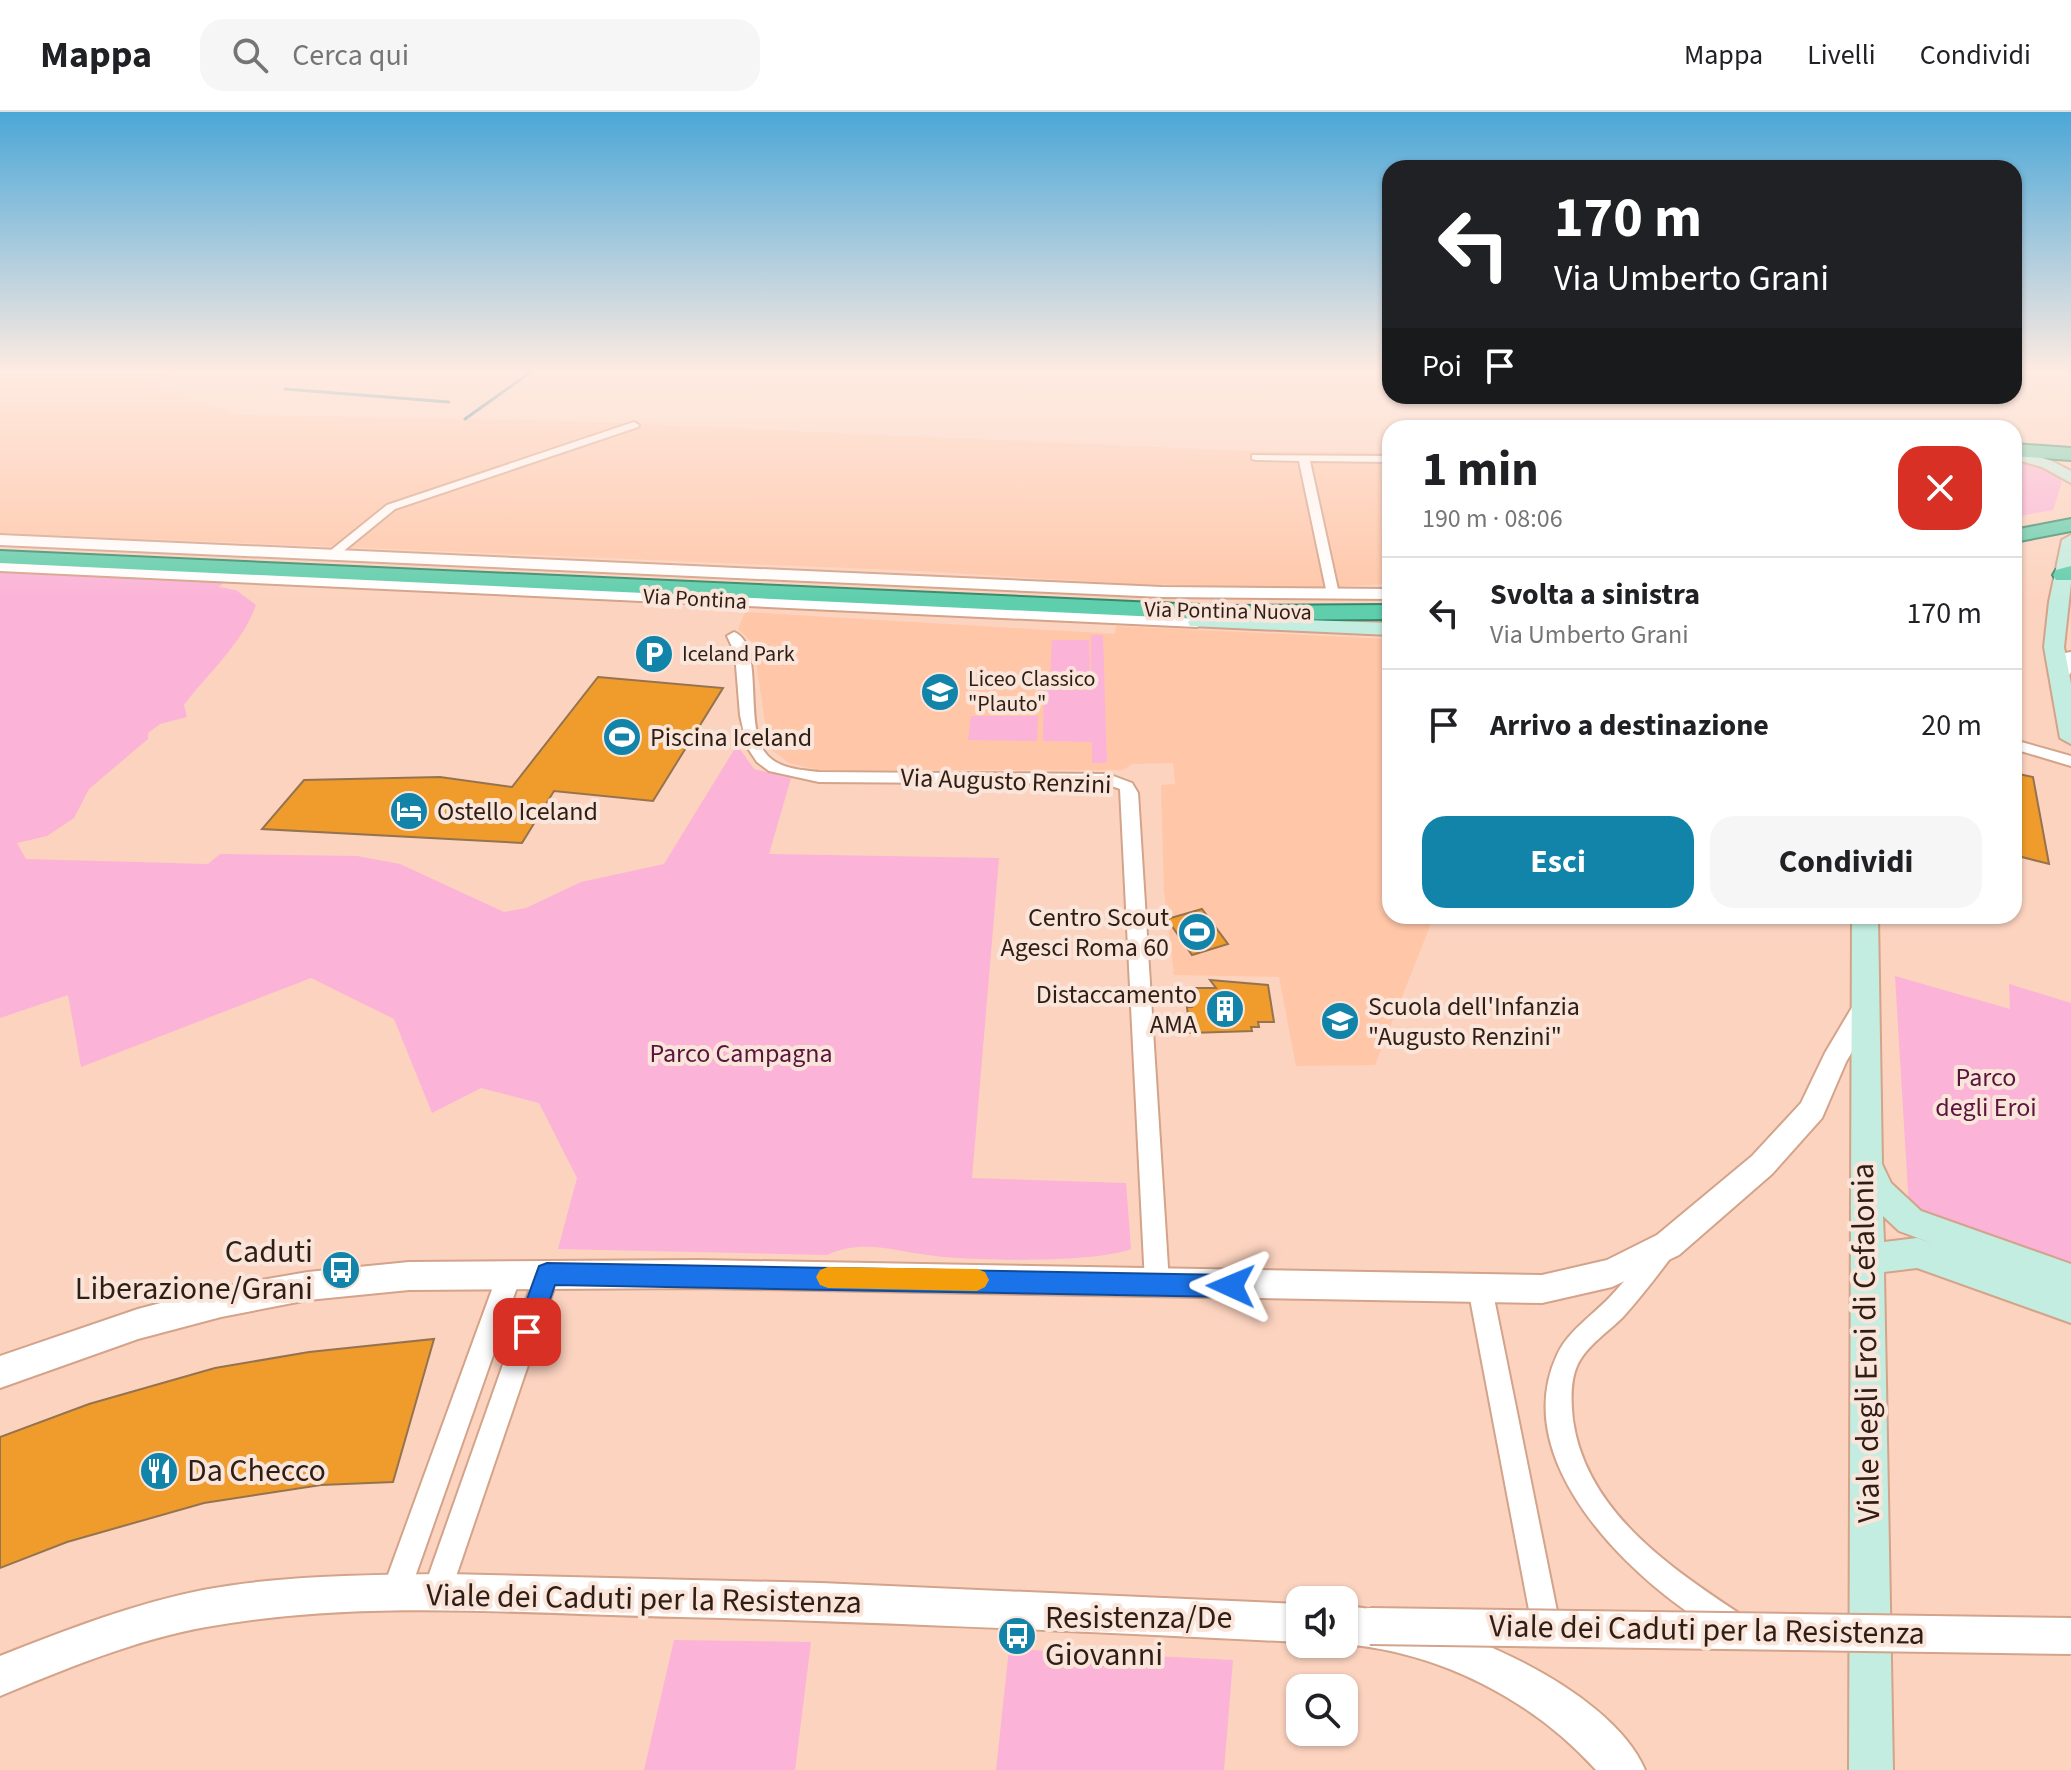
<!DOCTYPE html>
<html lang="it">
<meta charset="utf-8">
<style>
body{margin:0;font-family:"Source Sans 3",sans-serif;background:#f6f6f6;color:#202124;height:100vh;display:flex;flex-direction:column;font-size:30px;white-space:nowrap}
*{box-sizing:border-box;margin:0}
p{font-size:26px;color:#757577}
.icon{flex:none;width:44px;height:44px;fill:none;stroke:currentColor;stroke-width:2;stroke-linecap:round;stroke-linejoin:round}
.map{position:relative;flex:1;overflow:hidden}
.side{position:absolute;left:1382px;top:308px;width:640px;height:504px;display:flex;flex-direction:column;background:#fff;border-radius:24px;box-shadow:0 2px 6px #0004}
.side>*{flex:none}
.banner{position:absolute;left:1382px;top:48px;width:640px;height:244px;border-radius:24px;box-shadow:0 2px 6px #0004;background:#202124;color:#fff;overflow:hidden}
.controls{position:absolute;left:1286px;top:1474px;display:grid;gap:16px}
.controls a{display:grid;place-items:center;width:72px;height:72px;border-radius:16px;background:#fff;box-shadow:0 2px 6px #0004;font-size:40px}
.pin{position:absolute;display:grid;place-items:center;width:68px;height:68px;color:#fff;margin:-34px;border-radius:16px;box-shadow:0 4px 12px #0006}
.me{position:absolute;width:88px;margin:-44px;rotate:271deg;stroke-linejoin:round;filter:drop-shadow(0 0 6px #0008)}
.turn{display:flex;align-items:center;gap:28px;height:168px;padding:0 40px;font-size:36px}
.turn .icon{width:104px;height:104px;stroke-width:2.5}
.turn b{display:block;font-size:56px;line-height:68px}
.then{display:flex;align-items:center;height:76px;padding:0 40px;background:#0003;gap:16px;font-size:30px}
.round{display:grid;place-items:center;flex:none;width:84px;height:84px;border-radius:24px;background:#f6f6f6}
.overview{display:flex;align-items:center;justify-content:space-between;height:136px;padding:0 40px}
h1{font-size:48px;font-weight:700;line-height:60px}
.primary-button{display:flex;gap:16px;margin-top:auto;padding:16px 40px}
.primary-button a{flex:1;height:92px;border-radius:24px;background:#1284aa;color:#fff;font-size:32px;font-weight:700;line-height:92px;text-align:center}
.primary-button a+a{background:#f6f6f6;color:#202124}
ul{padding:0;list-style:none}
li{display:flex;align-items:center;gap:24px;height:112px;padding:0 40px;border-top:2px solid #e0e0e0}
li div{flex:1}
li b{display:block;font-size:30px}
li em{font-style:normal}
header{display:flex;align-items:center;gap:48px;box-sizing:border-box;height:112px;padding:0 40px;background:#fff;border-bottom:2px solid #e0e0e0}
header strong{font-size:38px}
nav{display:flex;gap:44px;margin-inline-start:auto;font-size:28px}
.search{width:560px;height:72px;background:#f6f6f6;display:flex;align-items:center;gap:20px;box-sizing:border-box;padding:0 28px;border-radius:24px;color:#757577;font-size:30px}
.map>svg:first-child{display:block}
</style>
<header>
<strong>Mappa</strong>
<div class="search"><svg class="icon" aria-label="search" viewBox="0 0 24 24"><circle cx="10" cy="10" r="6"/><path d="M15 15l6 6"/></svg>Cerca qui</div>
<nav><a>Mappa</a><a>Livelli</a><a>Condividi</a></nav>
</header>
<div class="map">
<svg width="2071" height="1658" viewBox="0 0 2071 1658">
<rect width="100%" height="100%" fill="#fcd3bf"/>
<path fill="#ffc6a8" d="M0,257H184L153,273L238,303L570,309L1246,339L1390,341V472L1301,476L1134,472L918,459L0,421Z
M745,500L1115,522L1116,514L1390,527V804H1434L1375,953L1296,954L1279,865L1174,863L1164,779L1161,673L1175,672L1173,651L1132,652L1123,658H818L789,651L769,636L753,531L738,517Z"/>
<path fill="#fbb3d7" d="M2014,343L2058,363L2062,370L2053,398L2014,405Z
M0,458L223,471L219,475L236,478L256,493C242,532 209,560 184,593L187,605L160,612L148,621V627L89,677L74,706L47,724L17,731L26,747L208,752L220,742L357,744L400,752L504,800L526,796L581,770L664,752L737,633L754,657L791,666L769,742L999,746L972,1066L1126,1071L1131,1137C1095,1151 976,1149 935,1144C897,1140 863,1126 827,1143L558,1137L577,1066L539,991L481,976L432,1001L394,907L311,866L81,955L68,883L0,906Z
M1091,523H1103L1107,651H1092V630L1043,629L1044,578H1091Z
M1052,528H1089L1090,571H1050Z
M971,604H1038L1037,629L968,628Z
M1895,864L2010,897L2009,872L2071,891V1153L1909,1096Z
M674,1528L811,1530L795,1658H644Z
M1009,1537L1233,1548L1224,1658H996Z"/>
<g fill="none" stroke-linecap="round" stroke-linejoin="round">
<path stroke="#0e718d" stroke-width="3" d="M478,257L497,258
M285,277L449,290
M465,307L535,257"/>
</g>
<path fill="#ef9c2c" stroke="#95734f" stroke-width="2" d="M598,565L723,576L653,689L554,679L522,731L262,717L304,668L440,665L512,675Z
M2014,661L2033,665L2049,752L2014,743Z
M1202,797L1228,832L1192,843L1167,807Z
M1210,868L1268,873L1274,910H1258L1259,915H1251L1252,919L1190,921L1187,895H1192L1191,876H1216Z
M434,1227L393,1370L321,1373L204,1391L67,1430L0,1456V1325L89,1292L215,1256L309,1240Z"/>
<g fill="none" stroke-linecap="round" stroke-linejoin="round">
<defs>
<path id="minor" d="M634,310L639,313L638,315L395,397L335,446L325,443L387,393Z
M1252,343L1390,344V350L1310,349L1339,482L1337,485L1327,482L1299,349L1256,348L1252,347Z
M734,520C766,533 742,616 767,643C780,657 801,658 819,660L1108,662L1132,671L1138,681L1169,1171L1165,1179L1157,1182L1149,1179L1145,1171L1120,677L1106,672L819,670L769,659L757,650L747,635L740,603L735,541L727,524Z
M2014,628L2071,644V654L2014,637Z
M1661,1131L1669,1134L1672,1141L1669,1148C1654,1168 1639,1187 1623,1205C1608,1220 1586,1234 1577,1254C1570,1270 1571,1290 1573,1308C1586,1400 1672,1457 1743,1504L1747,1514L1743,1524L1733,1528C1714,1521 1698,1508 1682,1496C1610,1444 1512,1340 1557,1243C1568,1219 1592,1204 1610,1185C1625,1169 1639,1151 1653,1134Z
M510,1150L518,1154L522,1161L409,1482L405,1492L395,1496L385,1492L381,1482L498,1161L502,1154Z
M547,1151L555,1155L559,1162L450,1482L446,1492L436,1496L426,1492L422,1482L535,1162L539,1155Z
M1480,1165L1488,1168L1492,1176L1560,1514L1556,1524L1546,1528L1536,1524L1532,1514L1468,1176L1472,1168Z"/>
<path id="tertiary" d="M0,423L1162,475L1390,477V487L1162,485L0,433Z
M0,449L1197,505L1206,510L1197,515L0,459Z
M2071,540V560L2066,569H2052L2050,565L2065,541Z
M1866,885L1875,887L1879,894L1846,950L1822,1006L1772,1062L1679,1143L1612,1175L1542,1191L699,1176L409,1178L308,1188L221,1205L138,1227L0,1276V1244L138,1197L221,1175L308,1160L409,1150L699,1148L1542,1163L1607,1148L1657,1123L1752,1044L1801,991L1825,941L1857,887Z
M447,1462L821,1471L1300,1492V1530C1094,1520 887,1510 680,1505C524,1502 361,1487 206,1515C135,1528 67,1556 0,1584V1544C66,1518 133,1492 203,1478C283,1463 366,1463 447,1462Z
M1344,1494C1432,1500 1609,1572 1645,1658H1596C1532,1587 1439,1540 1344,1532Z"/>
<path id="secondary" d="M2014,337L2052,349L2071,359V371L2042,355L2014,347Z
M2071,423V471L2064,535L2071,572V632L2060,626L2044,535L2049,490L2062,428Z
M1197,504L1390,511V523L1190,514L1188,510Z
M1852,804H1878L1882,1052L1891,1071L1921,1099L2071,1152V1211L1917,1156L1884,1160L1893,1658H1849ZM1883,1104L1899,1119L1934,1132L1917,1126L1884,1130Z"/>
<path id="trunk" d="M2014,332L2071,336V348L2014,344Z
M2071,407V419L2014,430V418Z
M0,439L1223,494L1390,493V507L1223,508L0,451Z
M2071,454V468H2056L2053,463L2056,458Z"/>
</defs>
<use href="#minor" stroke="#d3a38a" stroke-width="4"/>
<use href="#tertiary" stroke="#d3a38a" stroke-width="4"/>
<use href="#secondary" stroke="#d3a38a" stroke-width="4"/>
<use href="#trunk" stroke="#34896a" stroke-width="4"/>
<use href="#minor" fill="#fff" fill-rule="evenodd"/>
<use href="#tertiary" fill="#fff" fill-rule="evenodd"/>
<use href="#secondary" fill="#c3ede0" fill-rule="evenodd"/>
<use href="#trunk" fill="#5eceac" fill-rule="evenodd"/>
<defs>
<path id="tertiary-bridge" d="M1370,1514L2071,1524"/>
</defs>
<use href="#tertiary-bridge" stroke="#d3a38a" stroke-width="40" stroke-linecap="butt"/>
<use href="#tertiary-bridge" stroke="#fff" stroke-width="36"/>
</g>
<linearGradient id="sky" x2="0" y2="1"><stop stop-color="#4ba7d8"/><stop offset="0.53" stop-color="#feebe2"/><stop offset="1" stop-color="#feebe2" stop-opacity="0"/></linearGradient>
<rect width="2071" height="489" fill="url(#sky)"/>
<path fill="#1a73e8" stroke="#114b97" stroke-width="2" d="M547,1151L1231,1163L1239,1166L1243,1174L1239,1181L1231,1185L555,1173L536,1228L527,1232L519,1228L515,1220L539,1154Z"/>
<path fill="#f59e0b" d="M828,1155L977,1157L985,1160L989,1168L985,1175L977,1179L828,1176L820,1173L816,1165L820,1158Z"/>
<defs>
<symbol id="parking-disc" viewBox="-11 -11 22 22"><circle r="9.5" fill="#1284aa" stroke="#fae5db"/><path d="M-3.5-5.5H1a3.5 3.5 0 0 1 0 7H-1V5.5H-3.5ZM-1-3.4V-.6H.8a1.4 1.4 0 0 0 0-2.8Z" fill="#fff"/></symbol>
<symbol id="school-disc" viewBox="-11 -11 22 22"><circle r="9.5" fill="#1284aa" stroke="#fae5db"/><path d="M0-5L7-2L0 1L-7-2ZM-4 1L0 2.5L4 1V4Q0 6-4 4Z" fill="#fff"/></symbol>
<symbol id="stadium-disc" viewBox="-11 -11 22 22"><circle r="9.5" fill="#1284aa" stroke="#fae5db"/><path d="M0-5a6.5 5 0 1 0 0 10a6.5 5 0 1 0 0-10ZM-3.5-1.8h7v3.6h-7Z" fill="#fff"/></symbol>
<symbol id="hotel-disc" viewBox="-11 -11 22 22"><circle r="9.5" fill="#1284aa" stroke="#fae5db"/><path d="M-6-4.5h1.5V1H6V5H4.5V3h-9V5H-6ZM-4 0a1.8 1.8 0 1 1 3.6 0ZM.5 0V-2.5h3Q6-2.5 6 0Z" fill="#fff"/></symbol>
<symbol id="building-disc" viewBox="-11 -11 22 22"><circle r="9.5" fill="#1284aa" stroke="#fae5db"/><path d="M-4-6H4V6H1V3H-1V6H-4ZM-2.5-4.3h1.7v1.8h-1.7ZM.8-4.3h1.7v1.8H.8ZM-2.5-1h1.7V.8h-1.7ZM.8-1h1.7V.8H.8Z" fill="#fff"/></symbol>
<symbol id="bus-disc" viewBox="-11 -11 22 22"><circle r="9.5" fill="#1284aa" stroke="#fae5db"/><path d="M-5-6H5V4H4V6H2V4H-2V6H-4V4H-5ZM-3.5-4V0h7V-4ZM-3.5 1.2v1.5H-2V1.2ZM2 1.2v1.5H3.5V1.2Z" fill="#fff"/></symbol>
<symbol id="restaurant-disc" viewBox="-11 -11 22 22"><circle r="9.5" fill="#1284aa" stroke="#fae5db"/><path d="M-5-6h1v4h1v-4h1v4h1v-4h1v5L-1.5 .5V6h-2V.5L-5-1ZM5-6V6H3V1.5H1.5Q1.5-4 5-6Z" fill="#fff"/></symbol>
</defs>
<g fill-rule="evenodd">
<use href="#parking-disc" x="632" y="520" width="44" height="44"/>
<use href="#school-disc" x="918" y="558" width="44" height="44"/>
<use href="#stadium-disc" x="600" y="603" width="44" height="44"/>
<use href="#hotel-disc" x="387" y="677" width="44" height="44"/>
<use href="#stadium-disc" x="1175" y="798" width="44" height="44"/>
<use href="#building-disc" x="1203" y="875" width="44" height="44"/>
<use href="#school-disc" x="1318" y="887" width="44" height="44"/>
<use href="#bus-disc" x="319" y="1136" width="44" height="44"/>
<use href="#restaurant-disc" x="137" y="1337" width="44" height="44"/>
<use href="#bus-disc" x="995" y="1502" width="44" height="44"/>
</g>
<g text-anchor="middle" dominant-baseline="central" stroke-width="8" stroke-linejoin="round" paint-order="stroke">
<g font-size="22" fill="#301e14" stroke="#fae5db">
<text transform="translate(695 487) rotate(3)">Via Pontina</text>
<text transform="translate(1228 499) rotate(1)">Via Pontina Nuova</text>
</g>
<g font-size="22" fill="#301e14" stroke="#fae5db" text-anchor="start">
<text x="682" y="542">Iceland Park</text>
<text x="968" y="567">Liceo Classico<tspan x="968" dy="25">"Plauto"</tspan></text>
</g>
<g font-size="26" fill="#301e14" stroke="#fae5db" text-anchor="start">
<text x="650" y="625">Piscina Iceland</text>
<text x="437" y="699">Ostello Iceland</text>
<text x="1169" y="805" text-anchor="end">Centro Scout<tspan x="1169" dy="30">Agesci Roma 60</tspan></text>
<text x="1197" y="882" text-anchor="end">Distaccamento<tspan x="1197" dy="30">AMA</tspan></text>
<text x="1368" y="894">Scuola dell'Infanzia<tspan x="1368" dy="30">"Augusto Renzini"</tspan></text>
</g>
<g font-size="26" fill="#301e14" stroke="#fae5db">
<text transform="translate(1006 669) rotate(2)">Via Augusto Renzini</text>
</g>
<g font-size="26" fill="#5a153e" stroke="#fae5db">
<text x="741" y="941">Parco Campagna</text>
<text x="1986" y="965">Parco<tspan x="1986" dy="30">degli Eroi</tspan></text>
</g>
<g font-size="32" fill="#301e14" stroke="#fae5db" text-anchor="start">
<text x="313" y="1140" text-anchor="end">Caduti<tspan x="313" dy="37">Liberazione/Grani</tspan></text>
<text x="187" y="1359">Da Checco</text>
<text x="1045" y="1506">Resistenza/De<tspan x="1045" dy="37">Giovanni</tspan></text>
</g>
<g font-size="32" fill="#301e14" stroke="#fae5db">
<text transform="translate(1866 1231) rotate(-91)">Viale degli Eroi di Cefalonia</text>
<text transform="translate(644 1487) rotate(1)">Viale dei Caduti per la Resistenza</text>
<text transform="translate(1707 1518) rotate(1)">Viale dei Caduti per la Resistenza</text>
</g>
</g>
</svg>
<div class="controls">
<a><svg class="icon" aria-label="sound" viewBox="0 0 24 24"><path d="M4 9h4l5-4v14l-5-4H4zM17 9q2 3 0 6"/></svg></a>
<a><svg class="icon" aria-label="search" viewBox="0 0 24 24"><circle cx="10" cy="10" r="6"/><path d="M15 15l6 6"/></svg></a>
</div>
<div class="pin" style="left:527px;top:1220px;background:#d93025"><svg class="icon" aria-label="arrive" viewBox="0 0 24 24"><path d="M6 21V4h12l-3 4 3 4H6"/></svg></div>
<svg class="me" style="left:1231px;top:1174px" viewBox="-20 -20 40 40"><path d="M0-17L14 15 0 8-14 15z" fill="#1a73e8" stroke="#fff" stroke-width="4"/></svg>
<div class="banner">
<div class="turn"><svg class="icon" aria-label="left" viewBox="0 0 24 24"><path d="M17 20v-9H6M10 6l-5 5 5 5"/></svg><div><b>170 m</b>Via Umberto Grani</div></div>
<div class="then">Poi<svg class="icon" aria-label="arrive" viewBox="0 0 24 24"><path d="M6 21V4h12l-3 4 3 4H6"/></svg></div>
</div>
<section class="side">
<div class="overview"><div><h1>1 min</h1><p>190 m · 08:06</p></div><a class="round" style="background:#d93025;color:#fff"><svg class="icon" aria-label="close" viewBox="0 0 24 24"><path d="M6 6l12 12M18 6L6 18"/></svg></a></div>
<ul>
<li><svg class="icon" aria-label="left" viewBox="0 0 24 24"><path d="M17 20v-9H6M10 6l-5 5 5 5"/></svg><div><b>Svolta a sinistra</b><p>Via Umberto Grani</p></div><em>170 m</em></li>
<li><svg class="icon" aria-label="arrive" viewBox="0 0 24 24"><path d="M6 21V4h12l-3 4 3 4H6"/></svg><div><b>Arrivo a destinazione</b></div><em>20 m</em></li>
</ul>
<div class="primary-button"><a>Esci</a><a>Condividi</a></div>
</section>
</div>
